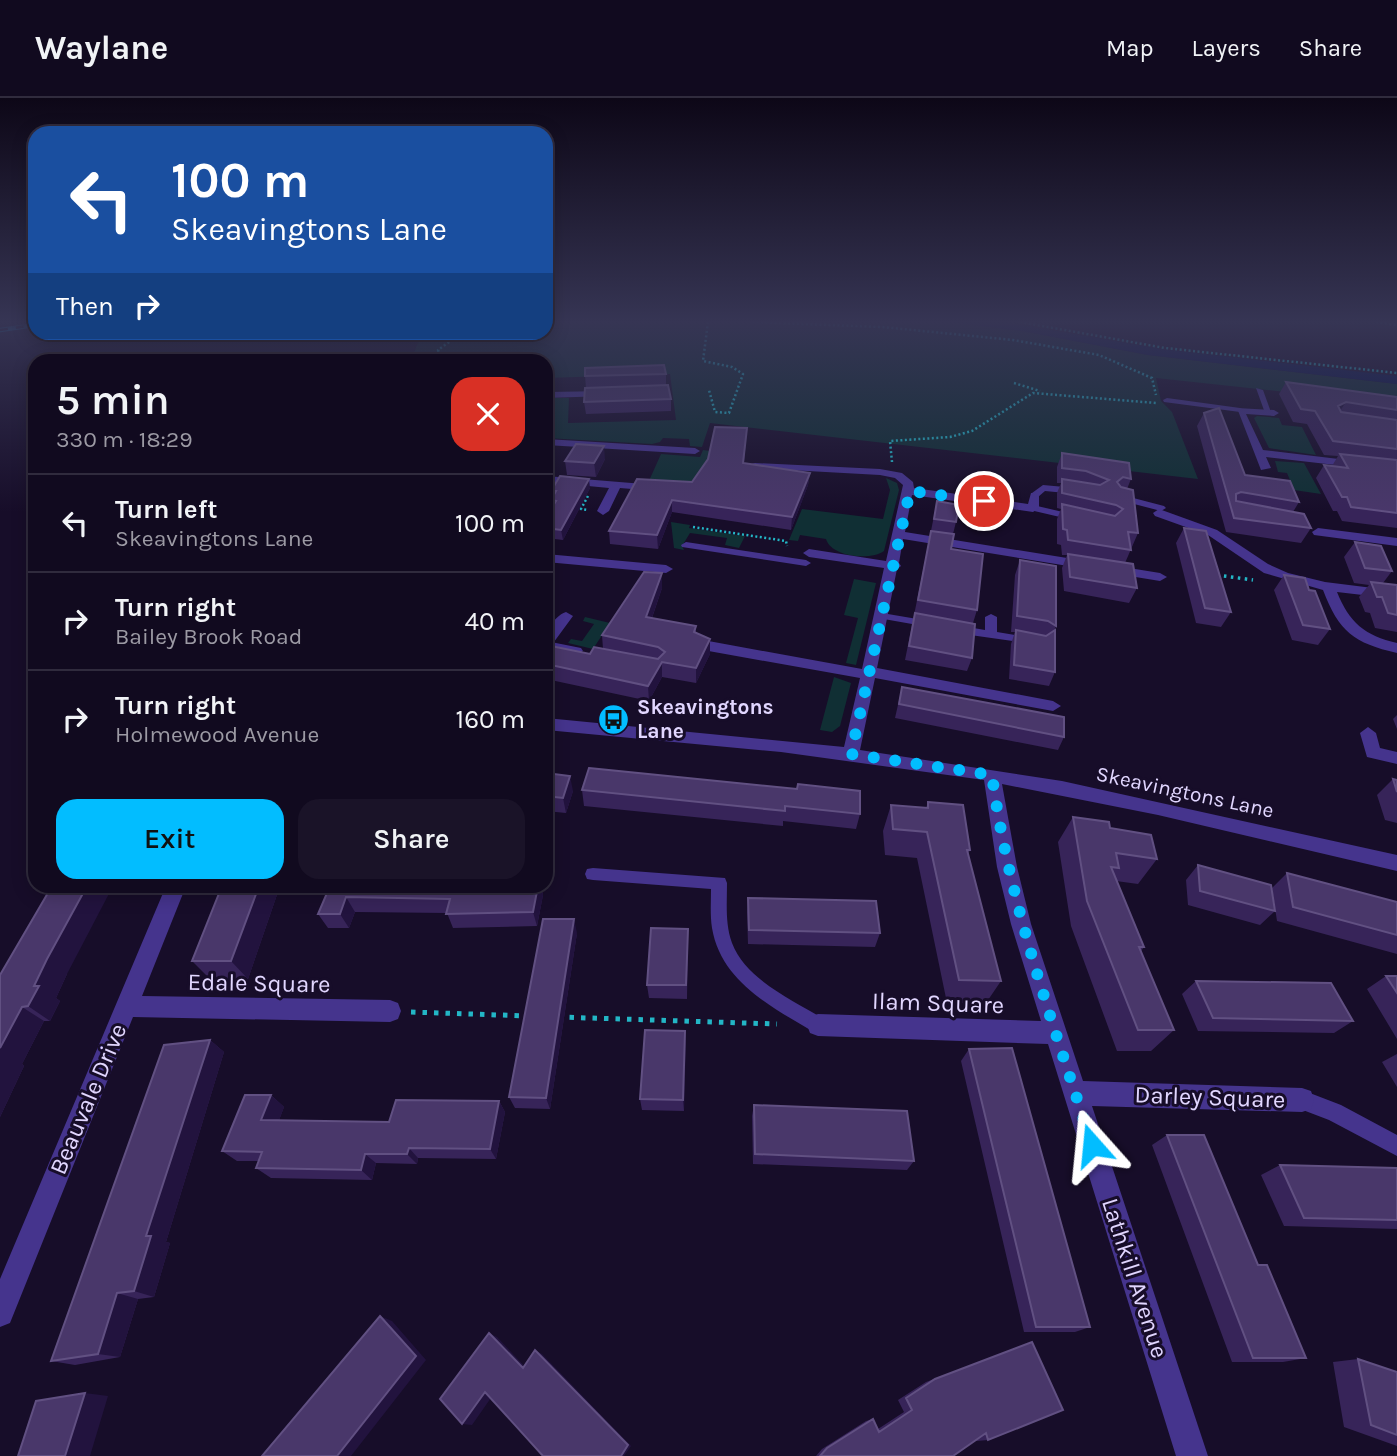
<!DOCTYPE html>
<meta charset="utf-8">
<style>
body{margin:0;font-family:Karla,sans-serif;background:#1a1328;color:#f1f3f6;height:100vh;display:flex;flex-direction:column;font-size:26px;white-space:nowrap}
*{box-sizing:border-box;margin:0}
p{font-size:23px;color:#9c9aa4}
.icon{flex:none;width:38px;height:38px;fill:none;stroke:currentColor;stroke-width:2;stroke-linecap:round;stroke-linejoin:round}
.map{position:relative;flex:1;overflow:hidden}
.sheet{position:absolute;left:28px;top:256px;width:525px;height:539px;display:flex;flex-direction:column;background:#110a1f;border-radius:21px;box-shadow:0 4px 18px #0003,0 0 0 2px #302b3d}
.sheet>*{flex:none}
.guide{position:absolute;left:28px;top:28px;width:525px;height:214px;border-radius:21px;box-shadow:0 4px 18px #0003,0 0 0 2px #302b3d;background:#1a4fa0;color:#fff;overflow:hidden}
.pin{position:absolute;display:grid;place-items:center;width:60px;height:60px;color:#fff;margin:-30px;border:4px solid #fff;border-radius:50%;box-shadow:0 2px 7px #0007}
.me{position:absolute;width:77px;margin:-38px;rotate:342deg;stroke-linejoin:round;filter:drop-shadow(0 0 5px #0008)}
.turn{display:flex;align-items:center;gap:24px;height:147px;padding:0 28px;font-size:32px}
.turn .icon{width:91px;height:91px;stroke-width:2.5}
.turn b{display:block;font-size:49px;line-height:60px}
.then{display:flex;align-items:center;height:66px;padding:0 28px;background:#0003;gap:14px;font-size:26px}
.round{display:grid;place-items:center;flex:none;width:74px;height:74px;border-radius:21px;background:#1a1328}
.summary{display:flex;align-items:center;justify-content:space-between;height:119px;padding:0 28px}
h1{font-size:42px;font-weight:600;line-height:52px}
.button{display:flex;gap:14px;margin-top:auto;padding:14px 28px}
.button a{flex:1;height:80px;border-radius:21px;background:#02bdff;color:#111;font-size:28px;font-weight:600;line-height:80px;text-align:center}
.button a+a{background:#1a1328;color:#f1f3f6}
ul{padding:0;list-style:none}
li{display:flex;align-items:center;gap:21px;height:98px;padding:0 28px;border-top:2px solid #302b3d}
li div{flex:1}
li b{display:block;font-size:26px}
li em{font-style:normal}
header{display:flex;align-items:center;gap:42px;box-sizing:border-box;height:98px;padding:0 35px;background:#110a1f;border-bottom:2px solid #302b3d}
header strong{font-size:33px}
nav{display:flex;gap:38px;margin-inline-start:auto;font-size:24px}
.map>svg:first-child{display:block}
</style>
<header>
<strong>Waylane</strong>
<nav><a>Map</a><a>Layers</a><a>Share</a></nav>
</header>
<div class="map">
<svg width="1397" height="1358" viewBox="0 0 1397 1358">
<rect width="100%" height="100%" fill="#170d29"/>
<path fill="#102f34" d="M546,224H949L1022,233L1148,257L1397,286V306L1156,280L1161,303L1172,314L1198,381L710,325L702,349L690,348L689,341L663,340L660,344L652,346L546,340V300H569L568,325L676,322L670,276L546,280V262H411L422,235L546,234Z
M1257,318L1279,320L1282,327L1302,329L1316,357L1269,350L1254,320Z
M703,352L710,353L711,367L693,395L648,385L661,356L700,359Z
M1275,363L1304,365L1321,396L1267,388L1266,384L1292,387L1287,375L1278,374Z
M886,380L897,385L899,392L884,453C871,463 831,459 826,441L800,437L798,443L789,442L802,411L883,421L890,392Z
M671,424L690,427L689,430L745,438L739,450L725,447L727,440L690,435L682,448L684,452L674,450Z
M854,481L876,485L856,567L846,565L858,520L844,517Z
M585,519L610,525L593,551L568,545L571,541L582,543L594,526L583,523Z
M834,579L851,585L840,628L832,634L820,632Z"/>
<path fill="#05134b" d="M949,224H1005L1162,251L1397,278V286L1148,257L1022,233Z"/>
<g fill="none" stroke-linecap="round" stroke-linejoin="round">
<path stroke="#23b6c6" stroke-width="2.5" stroke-dasharray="2 2.5" stroke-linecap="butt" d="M708,224L703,263L732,269L743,276L729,315L715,314L709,292
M752,224L883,229L1013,242L1099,257L1152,280L1156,297
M1020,224L1165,250L1397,275
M1376,224L1397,227
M442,262L438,252L463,234
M1014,285L1040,293
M892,364L890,343L950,339L972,333L1033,295L1156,305
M588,398L581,411L588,412
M693,429L786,443L787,448"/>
<path stroke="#23b6c6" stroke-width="3.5" stroke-dasharray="2.5 4.5" stroke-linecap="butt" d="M1217,477L1253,482"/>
<path stroke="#23b6c6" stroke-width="5" stroke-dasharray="4.5 7" stroke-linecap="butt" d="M411,914L529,918
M558,919L777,926"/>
<path fill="#45348d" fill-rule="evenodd" d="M1256,290L1263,292L1272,317L1265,315Z
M1167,300L1240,310L1244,312L1240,314L1164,304L1163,302Z
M1043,387L1076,390L1081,393L1076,396L1045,393L1038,399H1032V395Z
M1118,396L1164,408L1166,410L1161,413L1115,401L1113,399Z
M1033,407L1080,418L1082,420L1077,423L1030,412L1028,410Z
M686,444L806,462L811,465L806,468L682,449L681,447Z
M882,515L929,523L935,526L929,529L878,520L876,518Z
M991,516L997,519V534L1033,540V546L956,535L950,531L956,527L985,532V519Z
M546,543L581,550L583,553L577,557L546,551Z
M593,770L725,780L727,785C727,805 725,826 732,845C746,882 793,902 824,921L827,927L824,933L818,936L812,933C770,908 721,883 712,830C710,817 711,804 711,791L593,782L587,781L585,776L587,771Z
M1302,992L1341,1007L1397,1037V1058L1329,1022L1295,1009L1292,1002L1295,995Z"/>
<path fill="#45348d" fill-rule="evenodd" d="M609,293L611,295L606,298L546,300V294Z
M1237,310L1274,312L1279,315L1274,318L1246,316L1263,352L1397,368V374L1266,359L1271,370L1261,372Z
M546,341L695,350L700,353L695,356L546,347Z
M755,365L880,371L902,375L913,384L914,390L1028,406L1031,395H1039V410L1033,414L912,397L905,434L1160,475L1167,479L1160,483L903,441L899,465L901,468L897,471L877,570L1053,603L1061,608L1053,613L875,580L860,652L1062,683L1397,757V773L1158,717L1002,686L1017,769L1031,826L1083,983L1302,990L1311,993L1314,1002L1311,1011L1302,1014L1092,1008L1208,1358H1176L1048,946L818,938L810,935L807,927L810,919L818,916L1041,923L1011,826L997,769L984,682L781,654L546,632V620L844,649L860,580L703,552L696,547L703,542L862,571L884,470L809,459L803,455L809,451L886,463L903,387L895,380L880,377L751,370V366Z
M546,378L656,387L662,390L656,393L620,390L609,413L603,417L597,413L609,390L546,384Z
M1159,411L1217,432L1268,466L1288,475L1325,484L1397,493V501L1337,494C1349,524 1365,538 1397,545V555C1354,545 1339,534 1323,492L1264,475L1208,437L1155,418L1153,415Z
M1318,430L1397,440V448L1314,437L1312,434Z
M546,456L666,467L673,471L666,475L546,464Z
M566,514L573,518L551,548L546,550C546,535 552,519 566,514Z
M1368,629L1376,635L1380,650L1397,654V666L1367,659L1360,635Z
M166,788H186L142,898L390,902L398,905L401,913L398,921L390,924L133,919L10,1225L0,1229V1181Z"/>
<defs>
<path id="rail" d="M0,232L35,227"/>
</defs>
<use href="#rail" stroke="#02bdff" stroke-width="4.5"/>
<use href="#rail" stroke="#170d29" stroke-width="2.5" stroke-dasharray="8" stroke-linecap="butt"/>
</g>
<path fill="#372459" d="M666,276V287L671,301V313L586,316L584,304L586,290L585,278Z
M1286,284L1397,299V430L1342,423L1337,413H1333L1316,380L1324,367L1332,368L1338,358L1324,357L1307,326L1293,324L1279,296Z
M1204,315L1245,377L1299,404L1293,414L1311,430L1301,445L1226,434L1197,328Z
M747,330L744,365L810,375L808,387L791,432L672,414L658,451L610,446L609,433L692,384Z
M1062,355L1131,381L1127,391L1138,435L1125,465L1137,490L1129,505L1064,493L1062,470L1067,457H1062L1061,447L1057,446V421L1061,411L1057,410V395L1061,385H1057V369Z
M605,361L596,379L567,377L565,363Z
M590,390L563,442L546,440V419L552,409L551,393Z
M937,403L956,424L953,436L951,451L977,512L973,525L972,560L967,573L905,562Z
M1184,430L1231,514L1221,529L1196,525L1176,445Z
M1355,444L1392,473L1383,485L1397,487V534L1375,530L1370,515L1365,514L1359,499L1369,487L1354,485L1344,459Z
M1020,462L1056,528L1054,533L1055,574L1049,588L1009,581L1011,546L1015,534H1011L1015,477Z
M1284,477L1309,492L1330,531L1318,547L1292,542L1274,492Z
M662,490L652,520L696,528V535L710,556L696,585L662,579L649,603L546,581V547L590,556L603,551L602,537Z
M902,589L1064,639L1058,652L895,620Z
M1397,617V631L1393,621Z
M589,670L860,716L856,731L783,723V728L584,708L582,692Z
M546,675L573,693L566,715L546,713Z
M1393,681L1397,682V725L1385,722L1377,697Z
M928,704L970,752L968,756L1001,883L986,905H947L917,760L885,757L883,733L891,707L926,710Z
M1073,719L1110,730L1157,761L1138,786L1116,783L1144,849L1141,853L1174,932L1151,953H1117L1071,828L1058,744Z
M1198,767L1275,813L1260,827L1188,807L1186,782Z
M1287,775L1397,804V856L1277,823L1272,790Z
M222,788H280L248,881H210L192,863Z
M330,788H541L543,797L537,828L453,830L447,815L355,814L349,830H328L318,816Z
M748,800L880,835L875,849L748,846L747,814Z
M688,831L687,901L649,900L647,887Z
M577,835L550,1011L515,1010L509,999Z
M67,876L56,900L60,903L50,923H44L22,966L24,968L0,1019V877Z
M1386,878H1397V941L1367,891Z
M1196,883L1353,923L1334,935L1198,933L1182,896Z
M685,933L684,1013L642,1012L640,1001Z
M210,942L224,954L166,1144L170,1145L154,1199L138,1201L120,1259L75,1267L51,1263Z
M969,951L1090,1229L1075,1234H1024L961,963Z
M1397,956V989L1382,964Z
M271,997L284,1009L279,1022L389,1024L499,1003L505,1014L496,1061L418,1060L417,1066L376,1065L372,1082L271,1080L256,1070L259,1063H237L222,1053Z
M754,1007L914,1063L907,1072L753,1066L752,1018Z
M1167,1037L1258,1167L1306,1260L1283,1264H1232L1152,1047Z
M1280,1067L1397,1070V1131L1284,1128L1261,1077Z
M1032,1244L988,1342L977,1343L976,1342L953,1358H816L822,1351L866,1323L873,1321L878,1331L904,1314L898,1302L926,1284Z
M1358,1261L1397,1274V1348L1344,1329L1333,1264Z"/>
<path fill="#22133e" d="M1346,304L1338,316V308Z
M604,348L605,361L596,379L594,365Z
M810,375L808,387L791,432L792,419Z
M589,381L590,390L563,442L561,432Z
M672,402V414L658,451L657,437Z
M662,475V490L647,534L646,519Z
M710,541V556L696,585V570Z
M662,564V579L649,603L648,588Z
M570,678L573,693L566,715L563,700Z
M87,788H113L67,876L56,900L60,903L50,923L28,908L34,888L47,861Z
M259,788H280L248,881L231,863Z
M538,788H541L543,797L537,828L533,814Z
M346,799L355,814L349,830L340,816Z
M574,821L577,835L550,1011L546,1000Z
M22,909L44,923L22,966L24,968L0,1019V950Z
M685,933L686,945L684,1013L683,1002Z
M210,942L224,954L166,1144L170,1145L154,1199L134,1193L146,1138Z
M271,997L284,1009L275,1033L261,1022Z
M499,1003L505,1014L496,1061L490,1051Z
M409,1050L418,1060L417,1066L407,1056Z
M365,1056L376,1065L372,1082L361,1072Z
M117,1195L138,1201L120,1259L98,1256Z
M380,1218L392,1223L426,1262L351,1358H337Z
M489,1235L497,1239L529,1273L523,1270Z
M535,1252L542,1256L631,1348L624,1358H621Z
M485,1294L493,1297L472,1327L462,1326Z
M85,1295L108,1298L90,1358H65Z"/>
<path fill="#49376a" stroke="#615082" stroke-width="2" d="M664,267L666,276L585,278V270Z
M1286,284L1397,299V312L1346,304L1338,308L1341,314L1397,322V351L1333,343L1315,313L1301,311Z
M668,287L671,301L584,304L585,290Z
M1219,310L1245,377L1290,383L1299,404L1241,394L1236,396V403L1304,416L1311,430L1234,420L1204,315Z
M715,329L747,330L743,365L810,375L792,419L672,402L657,437L609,433L637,381L692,384L708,361Z
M576,346L604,348L594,365L565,363Z
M1062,355L1129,365L1131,381L1123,379L1117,384L1121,389L1133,392L1138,435L1128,434L1131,452L1068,442L1067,432L1063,431L1062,406L1115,418L1123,411L1116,407L1062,395V381L1100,387L1109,382L1086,373L1062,370Z
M1340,356L1397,362V415L1351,409L1347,399H1342L1324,367L1348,370Z
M560,378L589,381L561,432L546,430V419L556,403L551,402L556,393H551Z
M937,403L959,407L956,424L934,421Z
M1184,430L1206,433L1231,514L1205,510Z
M931,433L954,436L951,451L983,456L977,512L918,502Z
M1355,444L1381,448L1392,473L1365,470Z
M1068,456L1133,466L1137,490L1070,479Z
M1020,462L1056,468V528L1048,523L1017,518Z
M644,474L662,475L646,519L696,528L694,534L710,541L696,570L662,564L648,588L546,566V547L590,556L594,549L658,561L665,554L658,549L602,537Z
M1284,477L1305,480L1309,492L1315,493L1330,531L1303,527Z
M1371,484L1397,487V517L1388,515L1382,499H1377Z
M915,515L975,526L972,560L909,548Z
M1016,532L1046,538L1055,532V574L1014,567Z
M902,589L1064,619V639L899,606Z
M589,670L797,691L798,686L860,693V716L785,708V713L582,692Z
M546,675L570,678L563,700L546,698Z
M1393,681L1397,682V694Z
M928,704L963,707L970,752H967L1001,883L959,882L927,734L893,731L891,707L928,710Z
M1073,719L1109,724L1110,730L1151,737L1157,761L1116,755L1119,770L1111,769L1144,849H1139L1174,932H1138L1087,803Z
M1198,767L1271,787L1275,813L1200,793Z
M1287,775L1397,804V837L1293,809Z
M52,788H87L47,861L34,888H39L28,908L22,909L0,950V877Z
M222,788H259L231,863H192Z
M330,788H538L533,814L446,816L450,801L346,799L340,816H318Z
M748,800L876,803L880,835L749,832Z
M543,821H574L546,1000L509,999Z
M651,830L688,831L686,887H647Z
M1386,878H1397V895Z
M1196,883L1331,885L1353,923L1213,920Z
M645,932L685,933L683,1002L640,1001Z
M210,942L146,1138H151L134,1193L117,1195L98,1256L51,1263L164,947Z
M1012,950L1090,1229H1036L969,951Z
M245,997H271L261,1022L389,1024L396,1002L499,1003L490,1051L409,1050L407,1056H365L361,1072L256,1070L262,1054L222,1053Z
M754,1007L907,1013L914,1063L755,1056Z
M1167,1037H1204L1258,1167H1267L1306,1260H1253Z
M1280,1067L1397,1070V1122L1304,1120Z
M380,1218L416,1258L337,1358H262Z
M489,1235L523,1270L535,1252L628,1347L621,1358H543L485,1294L462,1326L440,1301Z
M1032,1244L1063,1312L988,1342L986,1335L953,1358H820L827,1350L873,1321L879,1334L912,1312L906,1300L935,1281Z
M1358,1261L1397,1274V1337L1371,1327Z
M85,1295L65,1358H18L36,1303Z"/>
<linearGradient id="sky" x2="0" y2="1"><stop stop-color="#0d0717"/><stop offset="0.54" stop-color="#363554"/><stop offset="1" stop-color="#363554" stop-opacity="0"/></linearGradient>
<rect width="1397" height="414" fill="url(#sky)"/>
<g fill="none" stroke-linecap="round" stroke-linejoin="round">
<path stroke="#02bdff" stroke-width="12" stroke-dasharray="0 21.6" d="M984,403L910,393L851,656L992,677C1009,805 1053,925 1092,1047"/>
</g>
<defs>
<symbol id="bus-disc" viewBox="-11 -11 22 22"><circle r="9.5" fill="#02bdff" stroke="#170d29"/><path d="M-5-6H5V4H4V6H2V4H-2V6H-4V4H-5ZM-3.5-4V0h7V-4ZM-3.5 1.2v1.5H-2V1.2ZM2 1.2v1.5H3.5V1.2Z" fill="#111"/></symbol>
</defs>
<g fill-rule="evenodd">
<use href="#bus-disc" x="596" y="604" width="35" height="35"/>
</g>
<g text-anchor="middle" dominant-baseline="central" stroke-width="6" stroke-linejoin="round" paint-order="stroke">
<g font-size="21" font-weight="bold" fill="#e1d6ff" stroke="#170d29" text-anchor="start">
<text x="637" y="609">Skeavingtons<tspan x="637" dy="24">Lane</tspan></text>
</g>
<g font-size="21" fill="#e1d6ff" stroke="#170d29">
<text transform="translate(1185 694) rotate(12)">Skeavingtons Lane</text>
</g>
<g font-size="24" fill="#e1d6ff" stroke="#170d29">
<text transform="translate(259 885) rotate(1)">Edale Square</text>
<text transform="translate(938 905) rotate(2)">Ilam Square</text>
<text transform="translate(1210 999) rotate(2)">Darley Square</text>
<text transform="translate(88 1001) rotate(-67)">Beauvale Drive</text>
<text transform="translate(1135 1180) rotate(72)">Lathkill Avenue</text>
</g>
</g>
</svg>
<div class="pin" style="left:984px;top:403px;background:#d93025"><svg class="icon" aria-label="arrive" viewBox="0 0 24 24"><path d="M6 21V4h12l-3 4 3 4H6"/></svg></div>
<svg class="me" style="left:1092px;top:1047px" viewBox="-20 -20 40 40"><path d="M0-17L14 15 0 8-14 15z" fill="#02bdff" stroke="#fff" stroke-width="4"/></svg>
<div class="guide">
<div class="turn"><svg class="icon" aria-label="left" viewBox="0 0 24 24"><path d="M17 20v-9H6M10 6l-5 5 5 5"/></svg><div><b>100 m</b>Skeavingtons Lane</div></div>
<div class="then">Then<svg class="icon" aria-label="right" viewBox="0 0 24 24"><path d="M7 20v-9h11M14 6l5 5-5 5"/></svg></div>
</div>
<section class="sheet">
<div class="summary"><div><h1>5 min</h1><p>330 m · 18:29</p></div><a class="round" style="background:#d93025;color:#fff"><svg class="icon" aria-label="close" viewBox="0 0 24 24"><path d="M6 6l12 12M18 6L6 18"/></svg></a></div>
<ul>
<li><svg class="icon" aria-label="left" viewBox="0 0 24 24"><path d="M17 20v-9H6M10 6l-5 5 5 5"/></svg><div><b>Turn left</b><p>Skeavingtons Lane</p></div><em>100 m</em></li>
<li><svg class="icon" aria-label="right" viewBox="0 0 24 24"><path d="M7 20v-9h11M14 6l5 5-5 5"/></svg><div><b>Turn right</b><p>Bailey Brook Road</p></div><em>40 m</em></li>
<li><svg class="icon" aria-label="right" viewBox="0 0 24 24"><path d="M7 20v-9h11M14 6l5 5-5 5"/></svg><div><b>Turn right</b><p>Holmewood Avenue</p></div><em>160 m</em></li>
</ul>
<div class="button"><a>Exit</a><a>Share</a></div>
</section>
</div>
